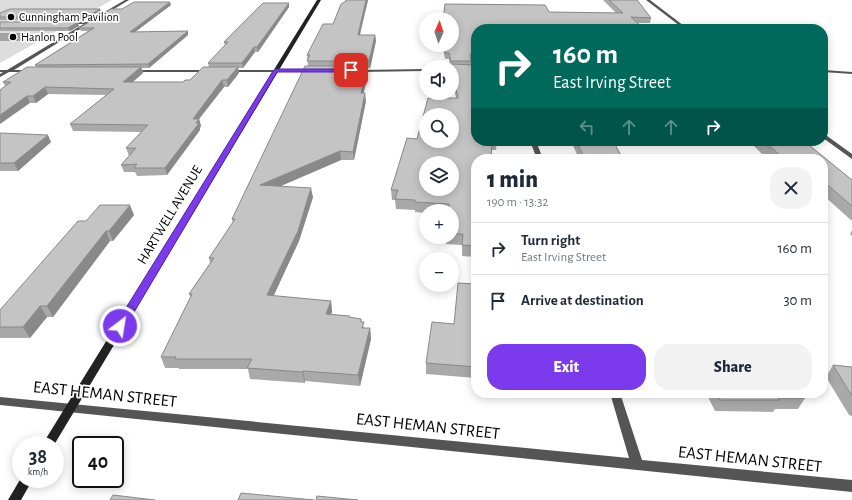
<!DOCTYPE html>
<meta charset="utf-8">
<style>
body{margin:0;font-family:"Alegreya Sans",sans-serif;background:#f2f2f3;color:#1f2937;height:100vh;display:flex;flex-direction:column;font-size:15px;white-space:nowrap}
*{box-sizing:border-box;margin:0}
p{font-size:13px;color:#747a83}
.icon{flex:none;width:22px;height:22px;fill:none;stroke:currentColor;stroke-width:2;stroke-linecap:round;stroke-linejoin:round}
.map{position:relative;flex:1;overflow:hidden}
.drawer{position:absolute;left:471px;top:154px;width:357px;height:244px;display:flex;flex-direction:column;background:#fff;border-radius:16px;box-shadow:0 2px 10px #0003}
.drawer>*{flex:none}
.guide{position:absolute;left:471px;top:24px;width:357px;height:122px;border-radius:16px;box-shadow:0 2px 10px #0003;background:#00695c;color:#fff;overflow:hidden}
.needle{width:26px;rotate:3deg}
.buttons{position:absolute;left:419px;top:12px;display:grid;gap:8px}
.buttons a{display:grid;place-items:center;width:40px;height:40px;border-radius:50%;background:#fff;box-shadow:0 2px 10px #0003;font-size:20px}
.speed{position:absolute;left:12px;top:436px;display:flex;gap:8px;font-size:20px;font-weight:700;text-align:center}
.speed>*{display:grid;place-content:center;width:52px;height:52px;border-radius:50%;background:#fff;box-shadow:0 2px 10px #0003;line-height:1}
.speed small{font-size:10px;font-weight:400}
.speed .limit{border:2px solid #111;border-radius:6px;background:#fff;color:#111}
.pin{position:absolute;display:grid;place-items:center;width:34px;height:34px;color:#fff;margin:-17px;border-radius:8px;box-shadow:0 2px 6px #0006}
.me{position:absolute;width:44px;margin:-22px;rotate:31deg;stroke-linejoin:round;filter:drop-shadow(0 0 3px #0008)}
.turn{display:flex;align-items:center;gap:14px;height:84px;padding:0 16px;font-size:18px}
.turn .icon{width:52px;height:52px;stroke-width:2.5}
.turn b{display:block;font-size:28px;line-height:34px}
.lanes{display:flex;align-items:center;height:38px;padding:0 16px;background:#0003;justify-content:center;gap:20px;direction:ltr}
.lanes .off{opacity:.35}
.round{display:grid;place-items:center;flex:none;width:42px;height:42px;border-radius:16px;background:#f2f2f3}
.headline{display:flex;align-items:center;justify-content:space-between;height:68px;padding:0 16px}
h1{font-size:24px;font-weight:800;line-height:30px}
.action{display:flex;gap:8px;margin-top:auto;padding:8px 16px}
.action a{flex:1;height:46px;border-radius:16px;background:#7c3aed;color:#fff;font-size:16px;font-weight:800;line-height:46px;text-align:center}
.action a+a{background:#f2f2f3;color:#1f2937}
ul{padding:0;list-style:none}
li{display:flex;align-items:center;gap:12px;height:52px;padding:0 16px;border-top:1px solid #e0e1e3}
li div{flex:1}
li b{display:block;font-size:15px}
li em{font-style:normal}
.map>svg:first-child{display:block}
</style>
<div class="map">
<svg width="852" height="500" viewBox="0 0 852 500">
<rect width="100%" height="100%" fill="#fff"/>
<path fill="#dcdcdc" d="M0,0H112L0,63Z"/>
<path fill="#a3a3a3" d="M0,33H34L19,41H0Z"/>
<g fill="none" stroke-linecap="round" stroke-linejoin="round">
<path fill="#555" fill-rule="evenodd" d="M68,22H89L91,23L89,24H69Z"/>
<path fill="#555" fill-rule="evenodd" d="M125,0H129L104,15L101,14Z
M646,0H650L688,29H684Z
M87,22L90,23L14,70H33V72H9L0,77V74L3,72H0V70H7Z
M426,69V71L359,72L357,71L359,70Z
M452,69H476V71H452Z
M133,70H209L211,71L209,72H131V70Z
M229,70H313L315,71L313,72H227V70Z
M823,70L852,72V74L823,72Z
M823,133L852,154V159L823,138Z
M530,141H536L543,159H537Z
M610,393H620L642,460L852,480V492L0,405V397L629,458Z"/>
<path fill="#222" fill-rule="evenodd" d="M317,0H321L54,445H42Z
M21,478V479H33L21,500H8Z"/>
</g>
<path fill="#a9a9a9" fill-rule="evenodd" d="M346,0H368L360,35H375L376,41L370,68H368V73L363,93L366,101L354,160H341L281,186L313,197L299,241L273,296L331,301L332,312L331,314L350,317L362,322L364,328H370L371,339L360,386L305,381V383L250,379L248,369H179V368H165L161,357L191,298L189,294L210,263L209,258L233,223L232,219L308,66L307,55L333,24Z
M603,0H637L651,18L650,23H638L644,29H476V61H471V65H473L476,79V141H497L496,150H492L491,159H476V257L462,256V245L446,244V237H452V211H426V213L415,212V210L396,209L395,200H392L391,190L407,138L417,139L428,98H456L452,78V67H450L449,59H445L443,48L438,49V45H452V19H443L445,4L545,5L549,12L616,13ZM426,115H452V141H426ZM426,163H452V189H426Z
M289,3V7L258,52H255L243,68H238L239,73L228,87H224L199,119L201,126L200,128V130L167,175L137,176L135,172H124L121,165L129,156L126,148L141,132L73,131L70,124L106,95L48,94L36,103H30L5,86L3,82L36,67L35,65L88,31H81L79,28L122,9L171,5L135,32L188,31V35L149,68H142L143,73L133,82H183L190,80L209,67L208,63L225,46L224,42Z
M102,12L88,20H0V13Z
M0,22L79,26L70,31H0Z
M0,133L51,142L18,171H0Z
M571,141H613L623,159H579Z
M749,141H804L852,180V221L823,195V159H770L767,156H764Z
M134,215L113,241H110L53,317H47L30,338H0V310L86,221Z
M852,230V236L850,234Z
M476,284V378L426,374V363L454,324Z
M833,365L852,367V416L849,415L826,377Z
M706,393H801L805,398L798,409H775L773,412L715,411Z"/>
<path fill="#898989" d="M366,0H368L358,41V35Z
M170,2L171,5L131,35L130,32Z
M289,3V7L258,52L257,47Z
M100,9L102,12L88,20L86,17Z
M78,22L79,26L70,31L68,28Z
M188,31V35L149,68L148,64Z
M375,35L376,41L370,68L369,61Z
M254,47L255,52L243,68L242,63Z
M368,66V73L362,101L361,93Z
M141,67L143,73L125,88L123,82Z
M238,67L239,73L228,87L227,80Z
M222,80L224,87L199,119L201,126L200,128V130L167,175L165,168L193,119Z
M45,87L48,94L36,103L33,96Z
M365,93L366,101L354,160L353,152Z
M27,96L30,103L0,124V115Z
M48,135L51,142L18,171L14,163Z
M340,151L341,160L262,194L260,185Z
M311,188L313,197L299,241L269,306L267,295Z
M130,205L134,215L113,241L109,231Z
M106,231L110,241L53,317L47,306Z
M331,301L332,312L327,324L326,314Z
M40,306L47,317L30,338L23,327Z
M370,328L371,339L360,386L358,375Z
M303,371L305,381V383L302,372Z"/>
<path fill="#c4c4c4" stroke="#898989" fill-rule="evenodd" d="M346,0H366L358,35H375L369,61H307L310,55H307L323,24H333L341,4L346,1Z
M609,0H637L651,18L631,17L644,29H476V54H470L471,61H452L451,62L449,53H445L444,45H452V19H443L445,4L545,5L549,12L623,13Z
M134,2H170L130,32L188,31L148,64L35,65L94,28H79L111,9H122Z
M263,3H289L257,47H254L242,63H208L228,42H224Z
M10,9H100L86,17H0V13Z
M0,22H78L68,28H0Z
M451,64L473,65L476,79V141H492L491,159H476V246L462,245L463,234H452V211H449V204L415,202V200L395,199L398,190H391L407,138L417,139L428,98H458ZM426,115H452V141H426ZM426,163H452V189H426Z
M305,66H368L361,93H365L353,152L340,151L260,185L311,188L298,231L267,295L331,301L326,314L350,316L349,317L361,319V322H364L362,328H370L358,375L303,371L302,372L247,368L252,359H175L176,357H161L192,294H189L214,258H209L235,219H232Z
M27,67H141L123,82H183L185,80H190L203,67H238L227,80H222L193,119H199L196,123H199L165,168H134L137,164L121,165L136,148H126L148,125L70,124L114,89L45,87L33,96H27L0,115V90L11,82H3Z
M0,133L48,135L14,163H0Z
M576,141H613L623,159H585Z
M761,141H804L852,180V206L823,181V159H784L771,147H768Z
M100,205H130L109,231H106L47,306H40L23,327H0V310L78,221H86Z
M458,283L476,284V367L426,363L432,322L454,324Z
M833,365L852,367V396Z
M717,393H801L805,398H778L780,400H720Z
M241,493L314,500H238Z
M113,495L155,500H110Z
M317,496L358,500H316Z"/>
<path fill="#7c3aed" stroke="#51269a" d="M275,69H351L353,70L351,72H277L124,329H116L115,326L116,324L273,71Z"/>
<g fill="#000" stroke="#fff" stroke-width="1.5">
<circle cx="11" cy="17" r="4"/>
<circle cx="13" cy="37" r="4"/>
</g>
<g text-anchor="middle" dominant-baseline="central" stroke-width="3.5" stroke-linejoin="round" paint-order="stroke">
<g font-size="12" fill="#000" stroke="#fff" text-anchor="start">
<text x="19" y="17">Cunningham Pavilion</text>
<text x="21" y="37">Hanlon Pool</text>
</g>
<g font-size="14" fill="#000" stroke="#fff">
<text transform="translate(170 215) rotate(-59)">HARTWELL AVENUE</text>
</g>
<g font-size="17" fill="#000" stroke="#fff">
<text transform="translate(105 394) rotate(6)">EAST HEMAN STREET</text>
<text transform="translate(428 426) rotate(6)">EAST HEMAN STREET</text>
<text transform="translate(750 459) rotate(6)">EAST HEMAN STREET</text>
</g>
</g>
</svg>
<div class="buttons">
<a><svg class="needle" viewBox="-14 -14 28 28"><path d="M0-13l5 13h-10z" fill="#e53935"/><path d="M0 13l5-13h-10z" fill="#747a83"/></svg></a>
<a><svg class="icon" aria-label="sound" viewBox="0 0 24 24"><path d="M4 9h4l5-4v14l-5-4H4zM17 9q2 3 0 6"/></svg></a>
<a><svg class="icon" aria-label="search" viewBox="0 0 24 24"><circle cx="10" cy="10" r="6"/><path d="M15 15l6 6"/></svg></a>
<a><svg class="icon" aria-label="layers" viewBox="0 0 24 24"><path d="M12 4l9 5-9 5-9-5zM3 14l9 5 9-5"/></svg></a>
<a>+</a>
<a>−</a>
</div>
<div class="speed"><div>38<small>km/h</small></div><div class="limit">40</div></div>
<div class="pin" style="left:351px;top:70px;background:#d93025"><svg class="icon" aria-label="arrive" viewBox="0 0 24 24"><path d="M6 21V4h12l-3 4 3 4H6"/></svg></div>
<svg class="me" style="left:120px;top:326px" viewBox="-20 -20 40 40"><circle r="17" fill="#7c3aed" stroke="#fff" stroke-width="3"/><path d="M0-11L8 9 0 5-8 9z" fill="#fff"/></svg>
<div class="guide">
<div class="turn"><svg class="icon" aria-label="right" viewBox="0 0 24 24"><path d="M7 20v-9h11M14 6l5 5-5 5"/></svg><div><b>160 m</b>East Irving Street</div></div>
<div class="lanes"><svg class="icon off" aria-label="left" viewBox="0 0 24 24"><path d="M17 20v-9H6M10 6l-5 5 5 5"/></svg><svg class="icon off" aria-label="ahead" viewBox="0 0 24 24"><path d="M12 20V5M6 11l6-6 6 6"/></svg><svg class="icon off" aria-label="ahead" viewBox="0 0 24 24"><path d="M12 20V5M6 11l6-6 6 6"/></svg><svg class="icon" aria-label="right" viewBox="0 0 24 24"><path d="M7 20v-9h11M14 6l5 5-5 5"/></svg></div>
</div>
<section class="drawer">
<div class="headline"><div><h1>1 min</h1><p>190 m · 13:32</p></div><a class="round"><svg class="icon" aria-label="close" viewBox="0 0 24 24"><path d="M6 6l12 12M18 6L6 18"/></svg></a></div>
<ul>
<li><svg class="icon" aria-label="right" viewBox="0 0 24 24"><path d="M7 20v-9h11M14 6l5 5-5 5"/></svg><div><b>Turn right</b><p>East Irving Street</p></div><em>160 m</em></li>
<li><svg class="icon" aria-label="arrive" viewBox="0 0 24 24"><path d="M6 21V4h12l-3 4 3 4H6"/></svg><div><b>Arrive at destination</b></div><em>30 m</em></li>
</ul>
<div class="action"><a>Exit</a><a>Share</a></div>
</section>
</div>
